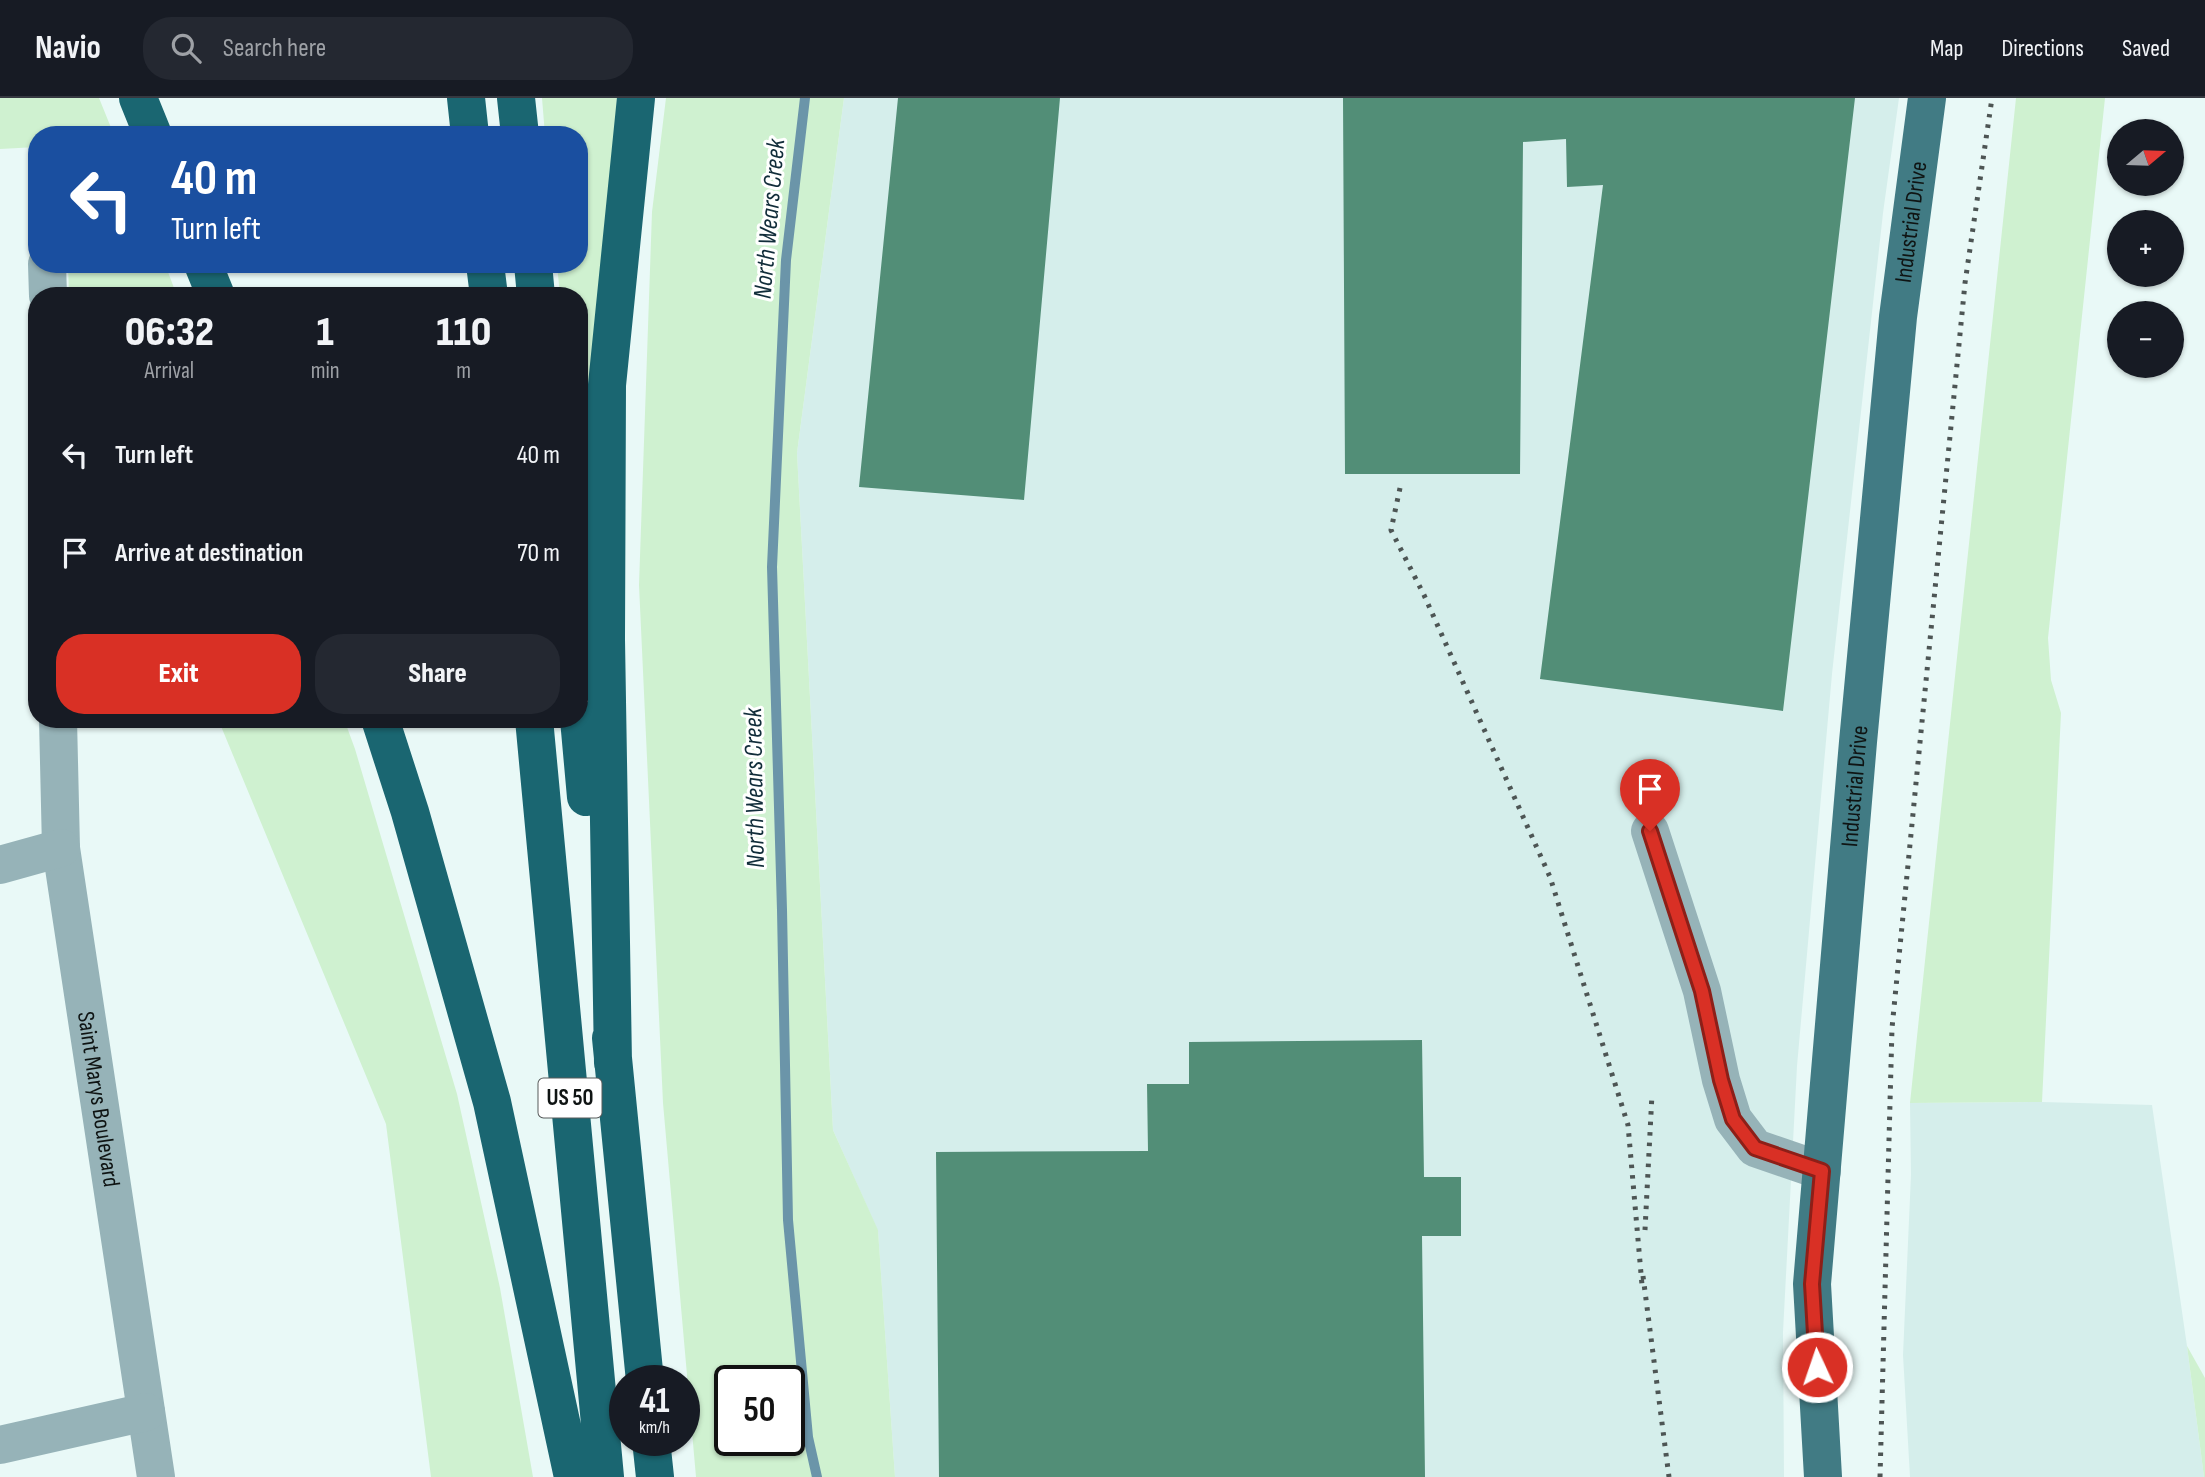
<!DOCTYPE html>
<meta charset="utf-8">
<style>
body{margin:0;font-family:"Sofia Sans Condensed",sans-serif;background:#242831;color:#f1f3f6;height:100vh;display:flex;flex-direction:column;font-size:26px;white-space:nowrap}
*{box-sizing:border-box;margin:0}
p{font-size:23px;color:#9ea1a6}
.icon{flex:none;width:38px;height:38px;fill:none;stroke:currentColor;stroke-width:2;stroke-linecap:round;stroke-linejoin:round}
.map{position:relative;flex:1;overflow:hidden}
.sheet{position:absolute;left:28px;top:189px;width:560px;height:441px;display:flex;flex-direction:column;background:#171b24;border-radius:28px;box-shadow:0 2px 5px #0004}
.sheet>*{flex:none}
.hud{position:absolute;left:28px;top:28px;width:560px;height:147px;border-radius:28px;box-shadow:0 2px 5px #0004;background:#1a4fa0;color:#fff;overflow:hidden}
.needle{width:46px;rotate:71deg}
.buttons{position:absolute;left:2107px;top:21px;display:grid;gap:14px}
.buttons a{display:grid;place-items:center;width:77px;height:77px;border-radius:50%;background:#171b24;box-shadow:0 2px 5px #0004;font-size:35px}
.speed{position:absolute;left:609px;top:1267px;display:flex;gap:14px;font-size:35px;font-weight:700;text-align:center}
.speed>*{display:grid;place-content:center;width:91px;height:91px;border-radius:50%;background:#171b24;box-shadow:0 2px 5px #0004;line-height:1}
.speed small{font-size:18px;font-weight:400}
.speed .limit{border:4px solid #111;border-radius:10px;background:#fff;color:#111}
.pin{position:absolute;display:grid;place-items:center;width:60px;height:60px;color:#fff;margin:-72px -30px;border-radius:50% 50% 50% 0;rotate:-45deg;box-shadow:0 0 7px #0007}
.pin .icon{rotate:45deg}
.me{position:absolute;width:77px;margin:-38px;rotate:357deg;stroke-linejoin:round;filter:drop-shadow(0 0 5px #0008)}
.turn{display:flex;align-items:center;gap:24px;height:147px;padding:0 28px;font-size:32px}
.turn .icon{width:91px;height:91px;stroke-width:2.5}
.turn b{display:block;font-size:49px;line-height:60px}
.eta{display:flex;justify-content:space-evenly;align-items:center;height:119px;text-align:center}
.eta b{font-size:42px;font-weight:800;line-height:49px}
.cta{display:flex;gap:14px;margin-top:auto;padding:14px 28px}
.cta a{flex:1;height:80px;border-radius:28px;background:#d93025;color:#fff;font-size:28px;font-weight:800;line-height:80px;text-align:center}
.cta a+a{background:#242831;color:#f1f3f6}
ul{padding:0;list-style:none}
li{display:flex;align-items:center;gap:21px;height:98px;padding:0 28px}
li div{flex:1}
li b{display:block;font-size:26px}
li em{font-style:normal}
header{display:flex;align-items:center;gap:42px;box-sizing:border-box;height:98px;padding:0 35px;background:#171b24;border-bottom:2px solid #363941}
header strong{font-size:33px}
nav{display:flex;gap:38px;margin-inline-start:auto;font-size:24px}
.search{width:490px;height:63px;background:#242831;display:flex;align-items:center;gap:18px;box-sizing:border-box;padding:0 24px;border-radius:28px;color:#9ea1a6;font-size:26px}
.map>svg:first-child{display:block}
</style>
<header>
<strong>Navio</strong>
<div class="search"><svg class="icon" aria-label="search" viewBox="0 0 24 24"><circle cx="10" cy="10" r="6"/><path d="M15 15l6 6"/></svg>Search here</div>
<nav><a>Map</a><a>Directions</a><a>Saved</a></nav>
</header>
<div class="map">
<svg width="2205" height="1379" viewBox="0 0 2205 1379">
<rect width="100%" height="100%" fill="#e9f9f7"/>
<path fill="#d5eeeb" d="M844,0H1899L1883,115L1832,576L1797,968L1783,1234L1784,1379H895L878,1133L833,1032L797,355Z
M2042,1004L2152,1007L2187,1248L2204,1379H1910L1903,1257L1911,1077L1910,1005Z"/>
<path fill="#cff1d0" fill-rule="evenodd" d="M0,0H99L114,37H37V49L0,51Z
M542,0H617L600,246L593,427L579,373V198H560L557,166H579V37H545Z
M666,0H844L797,355L833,1032L878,1132L895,1379H696L663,1005L639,487L652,114ZM730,1283H789V1342H730Z
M2016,0H2105L2048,540L2051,582L2061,615L2042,1004L1910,1005Z
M68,166H165L177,198H69Z
M218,621H344L355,651L457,996L500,1190L533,1379H431L386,1026Z
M2187,1248L2205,1280V1379H2204Z"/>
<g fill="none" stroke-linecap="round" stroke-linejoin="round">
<path stroke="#6b95a9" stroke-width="10" d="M805,0L786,162L772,469L782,812L788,1122L808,1339L817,1379"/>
</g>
<path fill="#528e77" d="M898,0H1060L1024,402L859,389Z
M1343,0H1855L1783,613L1540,581L1603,87L1567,89L1566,41L1523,44L1520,376H1345Z
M1422,942L1424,1079H1461V1138H1422L1425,1379H939L936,1054L1148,1053L1147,986H1189V944Z"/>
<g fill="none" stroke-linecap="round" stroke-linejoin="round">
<g stroke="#96b3b8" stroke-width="38">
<path d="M47,166L48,198"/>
<path id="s1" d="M58,621L61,750L156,1379"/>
<path d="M1650,733L1702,893L1721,982L1733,1021L1755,1050L1822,1073"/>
<path d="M0,767L61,750"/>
<path d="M0,1347L146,1314"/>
</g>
<path stroke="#417b84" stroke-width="38" id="s2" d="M1823,1379L1812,1186L1858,644L1898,219L1927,0"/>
<path stroke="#1a6671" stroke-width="38" d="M138,0L153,37
M466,0L470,37
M516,0L520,37
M203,166L216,198
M485,166L489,198
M533,166L536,198
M380,621L410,714L492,1004L573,1379
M534,621L605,1379
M579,621L586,699
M611,940L645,1283
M613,965L606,542L607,287L636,0
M651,1342L655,1379"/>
<path stroke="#4d5554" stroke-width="5" stroke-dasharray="3.5 7" stroke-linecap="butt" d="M1400,390L1391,432L1424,497L1550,779L1628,1027L1642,1187
M1645,1132L1652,996
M1643,1178L1669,1379
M1880,1379L1892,930L1965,185L1992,0"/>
</g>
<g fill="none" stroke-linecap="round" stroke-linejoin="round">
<defs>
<path id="route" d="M1650,733L1702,893L1721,982L1733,1021L1755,1050L1822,1073L1812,1186L1817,1269"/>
</defs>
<use href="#route" stroke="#8d1f18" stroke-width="18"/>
<use href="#route" stroke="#d93025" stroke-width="12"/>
</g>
<g text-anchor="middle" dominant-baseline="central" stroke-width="6" stroke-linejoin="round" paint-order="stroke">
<rect fill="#fff" stroke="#575a5a" stroke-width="2" x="538.5" y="980.5" width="63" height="39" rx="5"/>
<g font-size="23" font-weight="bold" fill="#0f1413">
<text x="570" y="1000">US 50</text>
</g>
<g font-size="24" fill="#0f1413" stroke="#fff">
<text stroke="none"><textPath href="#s2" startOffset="1260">Industrial Drive</textPath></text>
<text stroke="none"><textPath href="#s2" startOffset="693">Industrial Drive</textPath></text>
<text stroke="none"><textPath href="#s1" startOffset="383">Saint Marys Boulevard</textPath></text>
</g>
<g font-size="26" font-style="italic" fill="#112d3a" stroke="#fff">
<text transform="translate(770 121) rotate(-85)">North Wears Creek</text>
<text transform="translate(755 690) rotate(-91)">North Wears Creek</text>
</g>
</g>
</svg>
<div class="buttons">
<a><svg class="needle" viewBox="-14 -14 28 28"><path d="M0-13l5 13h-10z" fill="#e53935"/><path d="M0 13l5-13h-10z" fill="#9ea1a6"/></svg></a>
<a>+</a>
<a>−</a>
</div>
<div class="speed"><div>41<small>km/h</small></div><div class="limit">50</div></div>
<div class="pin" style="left:1650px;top:733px;background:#d93025"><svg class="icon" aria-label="arrive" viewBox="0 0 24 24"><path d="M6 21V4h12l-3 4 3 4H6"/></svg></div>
<svg class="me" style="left:1817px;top:1269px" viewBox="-20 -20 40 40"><circle r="17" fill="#d93025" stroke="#fff" stroke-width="3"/><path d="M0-11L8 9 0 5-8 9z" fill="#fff"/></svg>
<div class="hud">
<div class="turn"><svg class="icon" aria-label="left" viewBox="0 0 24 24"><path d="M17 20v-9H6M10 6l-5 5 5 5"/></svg><div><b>40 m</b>Turn left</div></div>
</div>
<section class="sheet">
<div class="eta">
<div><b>06:32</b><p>Arrival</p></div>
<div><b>1</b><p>min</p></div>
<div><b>110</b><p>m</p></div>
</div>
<ul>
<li><svg class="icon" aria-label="left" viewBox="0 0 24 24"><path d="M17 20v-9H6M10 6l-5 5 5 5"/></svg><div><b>Turn left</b></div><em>40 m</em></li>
<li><svg class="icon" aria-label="arrive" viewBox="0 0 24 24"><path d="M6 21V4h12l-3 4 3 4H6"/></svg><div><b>Arrive at destination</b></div><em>70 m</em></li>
</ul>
<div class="cta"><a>Exit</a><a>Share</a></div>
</section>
</div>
